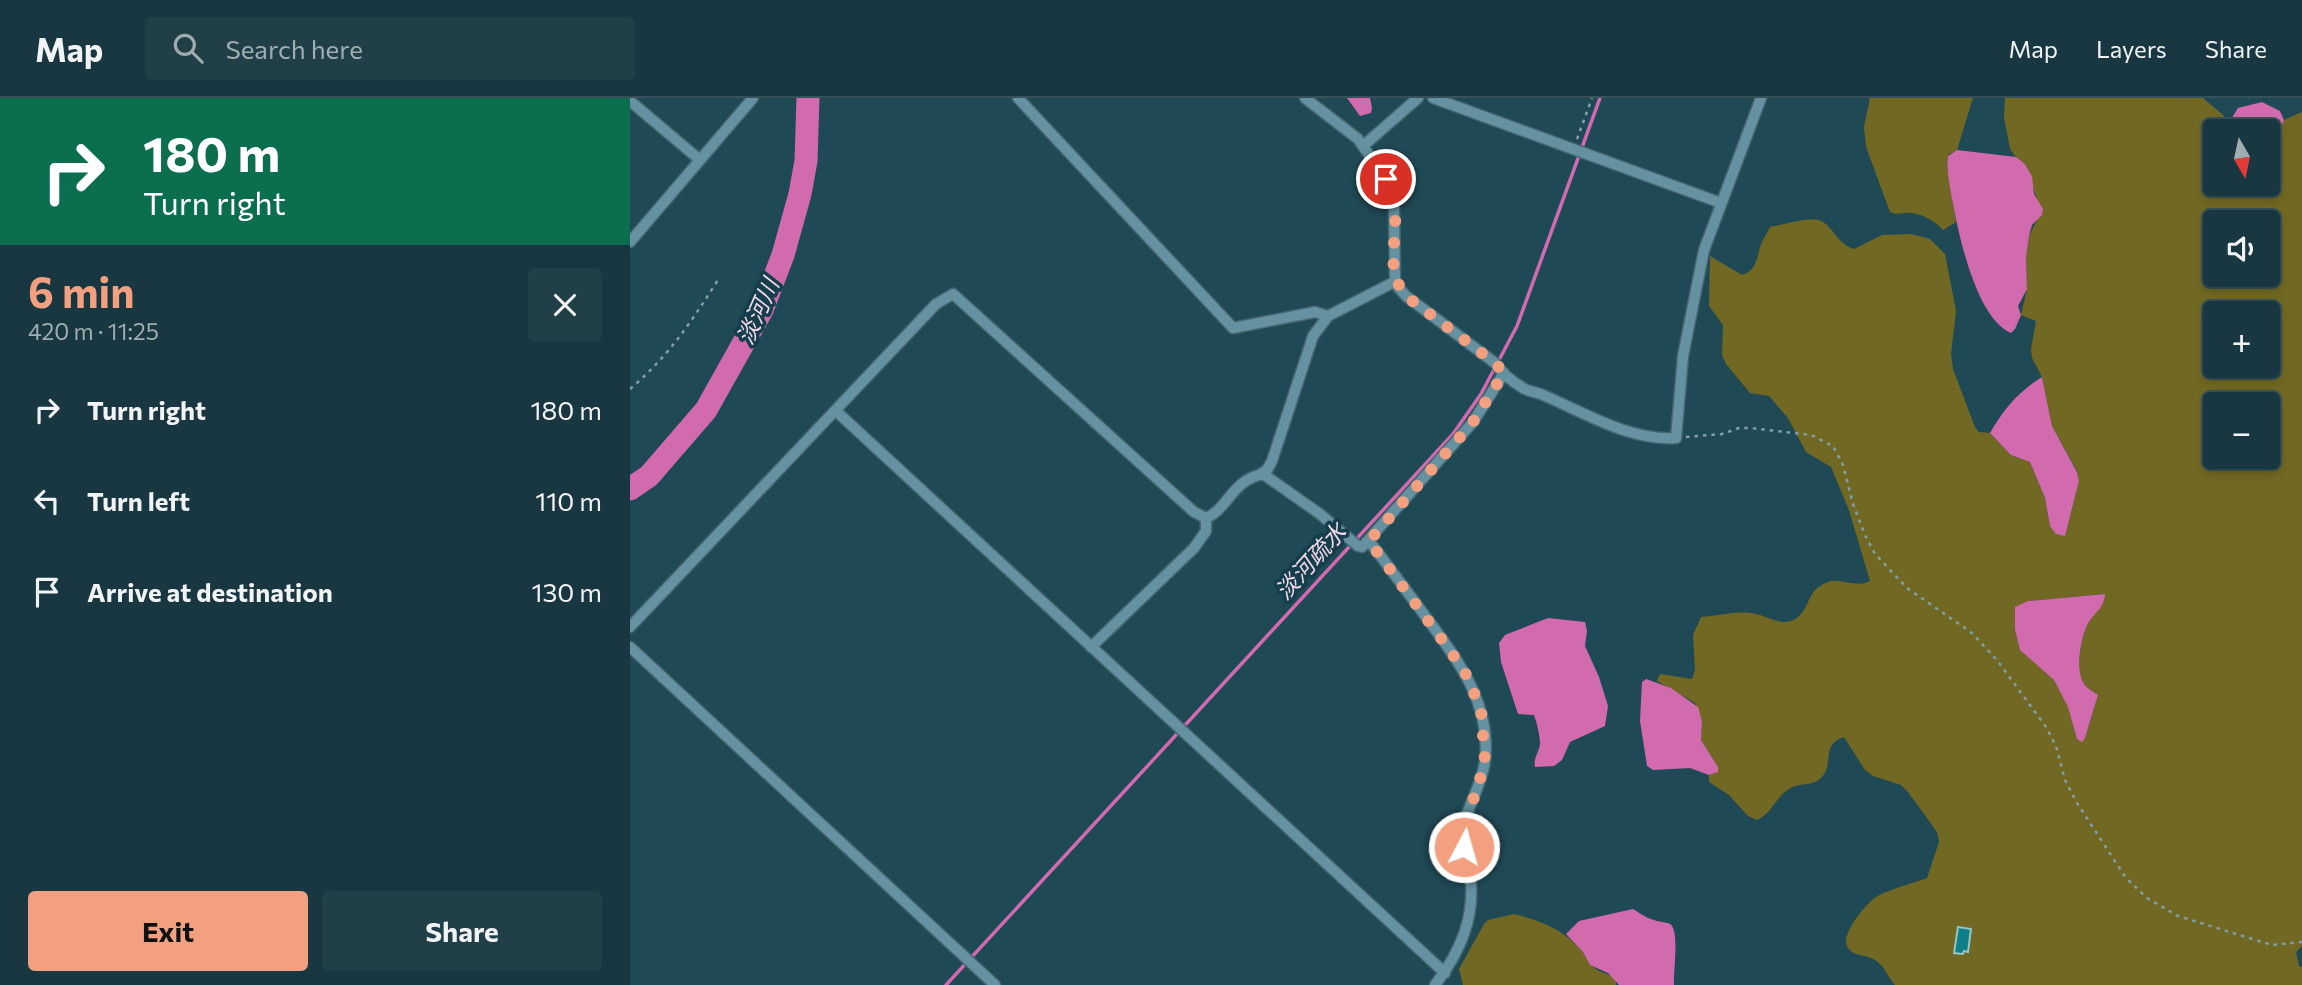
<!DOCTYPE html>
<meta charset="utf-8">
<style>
body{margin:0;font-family:Commissioner,"Noto Sans JP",sans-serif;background:#213f47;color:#f1f3f6;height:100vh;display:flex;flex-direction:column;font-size:26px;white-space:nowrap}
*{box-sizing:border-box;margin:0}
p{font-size:23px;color:#9facb1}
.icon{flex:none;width:38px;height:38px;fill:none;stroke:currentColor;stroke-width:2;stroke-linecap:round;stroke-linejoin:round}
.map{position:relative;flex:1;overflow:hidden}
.drawer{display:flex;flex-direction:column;background:#183740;width:630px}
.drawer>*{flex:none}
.hud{background:#0b6e4f;color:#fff;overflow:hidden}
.needle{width:46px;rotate:171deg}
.controls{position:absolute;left:1573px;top:21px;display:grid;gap:14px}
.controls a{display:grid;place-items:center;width:77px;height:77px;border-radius:7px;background:#183740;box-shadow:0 4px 10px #0003,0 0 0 2px #365159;font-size:35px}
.pin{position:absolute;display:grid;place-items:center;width:60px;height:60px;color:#fff;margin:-30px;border:4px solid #fff;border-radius:50%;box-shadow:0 2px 7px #0007}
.me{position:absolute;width:77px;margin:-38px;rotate:6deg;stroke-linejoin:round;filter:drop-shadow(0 0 5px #0008)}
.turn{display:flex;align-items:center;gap:24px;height:147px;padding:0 28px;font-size:32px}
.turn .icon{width:91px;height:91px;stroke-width:2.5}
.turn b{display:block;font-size:49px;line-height:60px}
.round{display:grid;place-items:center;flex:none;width:74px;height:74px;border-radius:7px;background:#213f47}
.summary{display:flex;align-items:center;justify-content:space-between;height:119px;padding:0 28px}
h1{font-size:42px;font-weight:700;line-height:52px;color:#f2a080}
.primary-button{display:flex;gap:14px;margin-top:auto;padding:14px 28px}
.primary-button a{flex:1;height:80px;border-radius:7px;background:#f2a080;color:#111;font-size:28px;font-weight:700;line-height:80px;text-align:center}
.primary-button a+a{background:#213f47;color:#f1f3f6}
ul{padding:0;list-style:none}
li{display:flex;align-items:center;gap:21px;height:91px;padding:0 28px}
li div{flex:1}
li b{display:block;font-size:26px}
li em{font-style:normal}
header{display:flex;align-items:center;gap:42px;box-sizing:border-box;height:98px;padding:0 35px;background:#183740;border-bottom:2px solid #365159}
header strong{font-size:33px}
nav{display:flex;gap:38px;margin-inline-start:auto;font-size:24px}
.search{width:490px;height:63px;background:#213f47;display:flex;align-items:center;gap:18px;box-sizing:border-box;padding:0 24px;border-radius:7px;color:#9facb1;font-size:26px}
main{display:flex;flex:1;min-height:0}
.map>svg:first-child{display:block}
</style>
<header>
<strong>Map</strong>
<div class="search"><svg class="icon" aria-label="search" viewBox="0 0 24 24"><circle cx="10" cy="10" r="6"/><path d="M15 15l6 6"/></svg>Search here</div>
<nav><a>Map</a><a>Layers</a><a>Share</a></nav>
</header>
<main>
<section class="drawer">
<div class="hud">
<div class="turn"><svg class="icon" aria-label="right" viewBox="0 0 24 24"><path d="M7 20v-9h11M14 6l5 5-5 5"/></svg><div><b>180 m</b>Turn right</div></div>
</div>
<div class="summary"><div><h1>6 min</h1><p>420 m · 11:25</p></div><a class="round"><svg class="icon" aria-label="close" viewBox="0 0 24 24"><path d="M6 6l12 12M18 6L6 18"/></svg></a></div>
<ul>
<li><svg class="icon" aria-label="right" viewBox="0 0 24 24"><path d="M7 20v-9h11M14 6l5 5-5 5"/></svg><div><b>Turn right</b></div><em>180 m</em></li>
<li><svg class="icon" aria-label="left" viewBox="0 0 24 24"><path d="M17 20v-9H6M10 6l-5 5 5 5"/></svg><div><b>Turn left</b></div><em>110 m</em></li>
<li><svg class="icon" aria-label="arrive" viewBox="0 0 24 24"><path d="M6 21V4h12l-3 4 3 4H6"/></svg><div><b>Arrive at destination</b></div><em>130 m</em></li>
</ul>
<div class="primary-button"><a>Exit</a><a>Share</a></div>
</section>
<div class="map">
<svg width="1672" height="887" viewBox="0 0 1672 887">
<rect width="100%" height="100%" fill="#204956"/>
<path fill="#716823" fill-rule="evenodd" d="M1240,0H1343L1327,52L1318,57L1317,69L1326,124L1313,132C1306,124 1293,116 1282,115C1274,114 1268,118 1260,114L1236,49L1234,29Z
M1375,0H1573L1600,23L1608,33H1586V86H1638V57L1642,56L1654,22L1672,14V848L1666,854L1669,868L1672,869V887H1265C1258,879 1254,867 1245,862C1236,856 1222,859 1217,848C1211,835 1236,806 1246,799C1257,792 1284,785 1297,780L1309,744L1307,734L1278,694L1271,687L1243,678L1235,672L1214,639C1190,647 1205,666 1191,680C1182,689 1169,684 1159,691C1146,699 1142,715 1127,722L1118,718L1099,697L1079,684V677L1088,674V669L1071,642L1072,623L1065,605L1027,583L1030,576L1062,581L1065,572L1063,537L1071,519C1087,518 1105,513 1120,515C1136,516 1152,531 1167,520C1181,509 1176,492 1198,484C1211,479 1224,491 1240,483L1219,412L1201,369L1176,354L1158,320L1139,298L1120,295L1096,266L1092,257L1093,227L1079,208L1080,158L1112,177C1129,171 1126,158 1132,144C1134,139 1138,134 1140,129C1152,127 1180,118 1191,123C1204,129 1207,146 1224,151L1252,137L1281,136L1300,141L1315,156L1326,213L1321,256L1323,271L1345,329L1349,334L1360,335L1381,357L1400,364L1415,400L1420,428L1435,438L1449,383L1447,373L1422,328L1412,279L1402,260L1401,251L1406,223L1391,217L1397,191L1396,160L1399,138L1408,120V104L1394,65L1386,59L1380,51L1374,19ZM1586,124H1638V177H1586ZM1586,215H1638V268H1586ZM1586,306H1638V359H1586ZM1474,496C1472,511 1467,512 1459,524C1451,537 1444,574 1455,587C1458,591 1464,594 1468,597L1455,640L1452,643L1447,641L1438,608L1424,582L1390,551L1398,503Z
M884,816C912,823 933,831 952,853C956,857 957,863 961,867C967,874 978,875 986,881V887H833L829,871L854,826L858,822Z"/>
<path fill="#d16bae" d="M717,0H740L742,10L741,15L730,18Z
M1632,4L1650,13L1654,22L1641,57H1638V33H1608L1600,23L1608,10Z
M1327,52L1386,59L1394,65L1402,78L1404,96L1413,111L1412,117L1402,127L1399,138L1396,160L1397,191L1388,208L1391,217L1385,231L1381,235C1345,220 1327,130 1321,95C1319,83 1316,70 1318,58Z
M1412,279L1422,328L1447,374L1449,383L1435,438L1426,436L1420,428L1415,400L1400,364L1381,357L1360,335C1373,312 1389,293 1412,279Z
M1475,496C1474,510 1466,513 1459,524C1451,536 1444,574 1455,587C1458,591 1464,594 1468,597L1455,640L1452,644L1447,641L1438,609L1424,582L1390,552L1385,531V509L1398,503Z
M918,520L955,524L957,533L955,548L969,579L978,608L975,628L940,644L932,662L924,668L905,669C903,660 909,655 910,646C910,638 907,625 904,617L888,616L871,564L869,545L875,537Z
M1016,581L1041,590L1068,609L1072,623L1071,642L1088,669V674L1079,677L1060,670L1023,672L1017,668L1010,623L1012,584Z
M1003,811C1010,815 1016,820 1024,822C1029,824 1036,824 1040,826C1050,832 1043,875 1044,887H989L978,875L960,867L953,854L936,836L949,823Z"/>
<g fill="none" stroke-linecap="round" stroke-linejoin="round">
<path stroke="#d16bae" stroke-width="3.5" d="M316,887L823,336L851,296L887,228L970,0"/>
<path stroke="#d16bae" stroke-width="23" d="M0,391L19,378L76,312L132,212L153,157L170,96L176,63L178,0"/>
</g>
<path fill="#0d8088" stroke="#94c4c8" stroke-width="2" d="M1328,829L1341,831L1338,854L1334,853L1333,856L1324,855Z"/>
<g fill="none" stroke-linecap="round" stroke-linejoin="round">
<defs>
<path id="street" d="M388,0L603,230L685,214L698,218L766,183
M675,0L728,41L756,81L764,109L765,180L768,189L776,198L865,265C871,274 883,284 893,290C899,294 907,294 913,297C955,315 1000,343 1046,340L1053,258L1074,152L1131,0
M803,0L1091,105
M0,3L70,62
M733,48L788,0
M0,144L123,0
M206,313L815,875
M631,376L637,372L642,363L683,238L698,218
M576,420C597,412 602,382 633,376L690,416L728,448L732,449L843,324L874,275
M739,443C756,465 773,488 790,511C823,556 862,602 855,663C853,678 846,694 840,708C838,714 833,721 833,728C831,744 838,759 840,775C846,818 831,853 805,887
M0,529L306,206L323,196L564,414L576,420
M0,549L365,887
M461,549L564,450L576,433V420"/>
</defs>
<use href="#street" stroke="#426771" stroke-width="13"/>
<path stroke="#829ea7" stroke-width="2.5" stroke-dasharray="3.5 5" stroke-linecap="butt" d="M947,41L962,0
M0,291C39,258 61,224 88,182
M1056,339L1092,336L1109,330H1121L1181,337L1203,348L1213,367L1223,406L1235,437L1245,456L1277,490L1342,535L1367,562L1416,629L1426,648L1435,682L1447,705L1496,780L1517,800L1548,818L1642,847L1672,844"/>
<use href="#street" stroke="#6691a0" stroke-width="10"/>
</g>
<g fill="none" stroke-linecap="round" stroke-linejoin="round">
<path stroke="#f2a080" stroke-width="12" stroke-dasharray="0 21.6" d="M756,81C759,90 762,99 764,107C770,141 751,175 780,201L865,265L874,275L843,324L739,443L819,551L837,578L851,612L855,663L847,692L833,727L834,749"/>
</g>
<g text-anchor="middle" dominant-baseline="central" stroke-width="7" stroke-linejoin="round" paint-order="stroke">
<g font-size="23" font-style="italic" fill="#f3d8e8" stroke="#143e4b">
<text transform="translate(127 213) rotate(-66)">淡河川</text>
<text transform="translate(680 463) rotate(-48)">淡河疏水</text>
</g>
</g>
</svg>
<div class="controls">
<a><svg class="needle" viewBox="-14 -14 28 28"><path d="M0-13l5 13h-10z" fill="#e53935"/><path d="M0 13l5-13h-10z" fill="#9facb1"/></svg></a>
<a><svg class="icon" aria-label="sound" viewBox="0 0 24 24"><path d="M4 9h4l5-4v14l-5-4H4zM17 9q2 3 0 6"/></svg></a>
<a>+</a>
<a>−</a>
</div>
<div class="pin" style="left:756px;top:81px;background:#d93025"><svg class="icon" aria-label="arrive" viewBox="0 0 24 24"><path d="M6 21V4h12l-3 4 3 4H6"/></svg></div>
<svg class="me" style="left:834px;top:749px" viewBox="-20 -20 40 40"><circle r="17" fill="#f2a080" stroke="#fff" stroke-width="3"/><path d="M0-11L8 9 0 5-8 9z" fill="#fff"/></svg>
</div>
</main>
